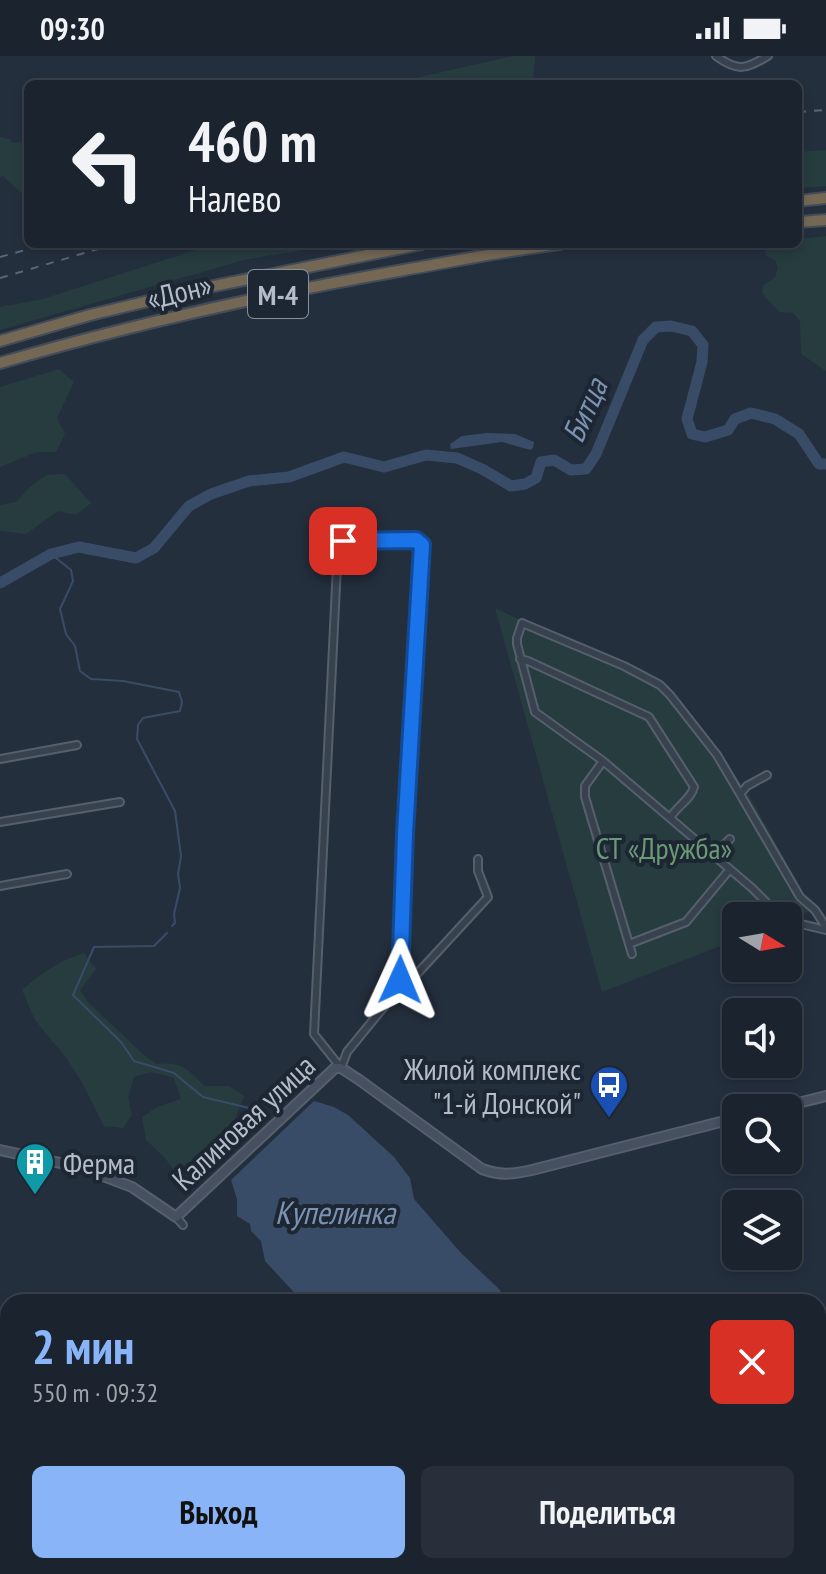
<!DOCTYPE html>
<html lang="ru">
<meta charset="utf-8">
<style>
body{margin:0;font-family:"PT Sans Narrow",sans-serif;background:#282f3a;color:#f1f3f6;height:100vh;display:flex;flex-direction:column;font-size:30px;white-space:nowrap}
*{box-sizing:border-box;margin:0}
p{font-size:26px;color:#a0a4aa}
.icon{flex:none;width:44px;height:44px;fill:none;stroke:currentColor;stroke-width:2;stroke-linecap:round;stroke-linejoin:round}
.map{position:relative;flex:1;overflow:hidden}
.side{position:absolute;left:0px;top:1238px;width:826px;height:280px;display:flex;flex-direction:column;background:#1b232e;border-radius:24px 24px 0 0;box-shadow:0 4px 12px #0003,0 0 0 2px #39404a}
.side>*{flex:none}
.banner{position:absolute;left:24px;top:24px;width:778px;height:168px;border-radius:12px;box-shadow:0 4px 12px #0003,0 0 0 2px #39404a;background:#1b232e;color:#f1f3f6;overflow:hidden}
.needle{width:52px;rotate:101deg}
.controls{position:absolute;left:722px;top:846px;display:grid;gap:16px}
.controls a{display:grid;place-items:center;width:80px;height:80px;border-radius:12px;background:#1b232e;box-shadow:0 4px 12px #0003,0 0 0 2px #39404a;font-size:40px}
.pin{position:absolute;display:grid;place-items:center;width:68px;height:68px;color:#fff;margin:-34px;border-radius:16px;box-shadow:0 4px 12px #0006}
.me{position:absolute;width:88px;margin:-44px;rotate:1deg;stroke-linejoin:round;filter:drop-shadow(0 0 6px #0008)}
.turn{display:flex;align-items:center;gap:28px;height:168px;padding:0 32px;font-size:36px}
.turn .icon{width:104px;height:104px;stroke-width:2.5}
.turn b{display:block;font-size:56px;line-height:68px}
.round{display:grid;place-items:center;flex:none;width:84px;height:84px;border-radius:12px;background:#282f3a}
.summary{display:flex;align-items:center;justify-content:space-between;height:136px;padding:0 32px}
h1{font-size:48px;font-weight:700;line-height:60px;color:#8ab4f8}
.button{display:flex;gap:16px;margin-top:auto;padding:16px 32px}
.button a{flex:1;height:92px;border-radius:12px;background:#8ab4f8;color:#111;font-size:32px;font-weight:700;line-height:92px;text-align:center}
.button a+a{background:#282f3a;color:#f1f3f6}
.status{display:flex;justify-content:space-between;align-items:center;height:56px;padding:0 40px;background:#1b232e;direction:ltr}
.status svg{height:22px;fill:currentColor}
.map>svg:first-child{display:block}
</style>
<div class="status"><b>09:30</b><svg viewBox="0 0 49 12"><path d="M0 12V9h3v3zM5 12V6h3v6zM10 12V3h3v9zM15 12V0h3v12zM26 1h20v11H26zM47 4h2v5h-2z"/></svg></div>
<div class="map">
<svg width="826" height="1518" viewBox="0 0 826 1518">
<rect width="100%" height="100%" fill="#242f3e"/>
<path fill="#263c3f" d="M513,0H535L533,28H388Z
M0,81L9,83L13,87L28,84V143L3,120L0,121Z
M826,94V130L798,132V96Z
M826,180V315L801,298L800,265L793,257L779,256L762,237L763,229L775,222L778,211L775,204L766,200L764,188H798V183Z
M214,188H338L244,204L0,274V251L43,243Z
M59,313L74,326L57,362L65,378L56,396H37L0,411V331Z
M65,418L91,447L76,459L58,455L26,478L0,475V449L16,446L29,432L46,419Z
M495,552L658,630L715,692L749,739L813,854L788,864V860H736V884L602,936Z
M84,897L96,913L80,934L88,946L144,999L156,1008C181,1005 188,1013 205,1030H229L244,1040L226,1086L189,1134L165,1102L146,1084L142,1061L157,1051L181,1043L174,1022L151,1016L134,1021L128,1042L132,1059L123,1072L104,1070L83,1028L67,1003L35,964L22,934C41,917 59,905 84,897Z
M144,1510H497L504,1518H141Z"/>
<path fill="#394c67" d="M487,377L515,378L534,386L533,392L530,394L502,386L451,393L450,388L462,380Z
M314,1045L334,1051L348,1059L394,1101L410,1122L414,1143L461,1197L500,1234L504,1246H303L265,1205L261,1185L251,1175L250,1168L237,1160V1143L231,1124Z
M504,1510H630L632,1518H510Z"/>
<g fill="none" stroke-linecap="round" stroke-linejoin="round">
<path stroke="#394c67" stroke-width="2" d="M51,498L71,514L73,525L60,553L66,578L75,590L80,615L91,623L123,625L179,636L182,646L180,655L143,662L138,669L137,683L175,755L181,800L178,818L180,832L174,858L175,867L172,870
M167,877L154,890L94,891L73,939L121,986L134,1005L174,1017L203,1041L249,1052"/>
<path stroke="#394c67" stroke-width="11" d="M0,527L51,498L79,491L136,502L154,492L189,450L211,438L249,425L289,421L344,401L384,411L426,399L457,402L482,413L511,430L525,428L536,422L541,406L554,404L571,414L586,413L596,398L643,284L656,271L671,270L692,275L703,289L702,306L687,363L692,378L705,381L728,374L735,363L751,357L775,363L799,378L819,408H826"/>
<defs>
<path id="street" d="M716,0C738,16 746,13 768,0
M520,603L528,605L649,661L694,731C691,743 677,750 670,762
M0,703L77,689
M603,705L585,730V741L629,888
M767,719L747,730L740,738L717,699L670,639L660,629L624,610L522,567L517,582V588L535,656L603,705L752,832L780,860
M740,738L800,841L815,854L826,871
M0,766L120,746
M713,799L730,783
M0,830L67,818
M788,865L826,874
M632,898L629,888L686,866L730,813
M341,1012L314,978L338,489L343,485L416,484L422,489L401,862L400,924L401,930
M341,1012L347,996L401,930L417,918L488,841L478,815V803
M176,1161L183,1169"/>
<path id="secondary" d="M778,1052L826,1040
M0,1094L79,1111L132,1131L176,1161L335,1012H341L358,1023L482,1113C501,1120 513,1118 532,1114L736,1062"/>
<path id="highway" d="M798,145L826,142
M798,166L826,164
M0,285L90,259L199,233L422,188
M0,307C133,268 268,238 404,214C456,205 508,194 560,188"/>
</defs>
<use href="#street" stroke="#565f6c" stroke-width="10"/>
<use href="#secondary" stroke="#565f6c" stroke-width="12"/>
<use href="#highway" stroke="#434c59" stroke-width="14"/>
<use href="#street" stroke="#38414e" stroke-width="6"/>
<use href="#secondary" stroke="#465061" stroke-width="8"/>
<use href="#highway" stroke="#746855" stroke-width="10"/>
<path stroke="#5a6575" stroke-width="2" stroke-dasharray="8 8" stroke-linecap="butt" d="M798,56L826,54
M0,201L47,188
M0,222L115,188"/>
</g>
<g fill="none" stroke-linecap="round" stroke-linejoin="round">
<defs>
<path id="route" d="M343,485L416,484L422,489L405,777L400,924"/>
</defs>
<use href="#route" stroke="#114b97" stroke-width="20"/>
<use href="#route" stroke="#1a73e8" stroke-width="14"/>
</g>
<defs>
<symbol id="bus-pin" viewBox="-11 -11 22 30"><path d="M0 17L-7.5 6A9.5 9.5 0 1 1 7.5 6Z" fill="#1a4fb4" stroke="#1d2633"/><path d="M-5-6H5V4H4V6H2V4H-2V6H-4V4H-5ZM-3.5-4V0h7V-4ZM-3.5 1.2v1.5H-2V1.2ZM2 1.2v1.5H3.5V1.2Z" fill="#fff"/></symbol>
<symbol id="building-pin" viewBox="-11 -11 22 30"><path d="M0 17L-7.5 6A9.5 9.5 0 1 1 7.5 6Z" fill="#0f9aa8" stroke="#1d2633"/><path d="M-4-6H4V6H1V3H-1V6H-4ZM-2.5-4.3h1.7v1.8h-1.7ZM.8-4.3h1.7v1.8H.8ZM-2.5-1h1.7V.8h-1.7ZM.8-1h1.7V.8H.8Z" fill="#fff"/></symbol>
</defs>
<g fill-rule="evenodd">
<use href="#bus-pin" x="587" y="1007" width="44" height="60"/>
<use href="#building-pin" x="13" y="1084" width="44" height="60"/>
</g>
<g text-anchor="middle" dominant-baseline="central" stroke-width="8" stroke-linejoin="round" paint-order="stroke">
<rect fill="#1d2633" stroke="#878f9c" stroke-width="2" x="248" y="214" width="60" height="48" rx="6"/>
<g font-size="28" font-weight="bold" fill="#b4bcc9">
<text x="278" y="238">М-4</text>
</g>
<g font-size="30" fill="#b4bcc9" stroke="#1d2633">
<text transform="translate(179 235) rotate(-14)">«Дон»</text>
<text transform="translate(243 1066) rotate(-43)">Калиновая улица</text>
</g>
<g font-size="30" fill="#6b9a76" stroke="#1d2633">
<text x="664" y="791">СТ «Дружба»</text>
</g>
<g font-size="30" fill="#b4bcc9" stroke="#1d2633" text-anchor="end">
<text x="581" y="1012">Жилой комплекс<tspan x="581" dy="34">"1-й Донской"</tspan></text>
<text x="63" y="1106" text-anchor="start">Ферма</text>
</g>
<g font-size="32" font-style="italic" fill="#7c92b1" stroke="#1d2633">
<text transform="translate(584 354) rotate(-66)">Битца</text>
<text x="335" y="1156">Купелинка</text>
</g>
</g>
</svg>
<div class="controls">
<a><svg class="needle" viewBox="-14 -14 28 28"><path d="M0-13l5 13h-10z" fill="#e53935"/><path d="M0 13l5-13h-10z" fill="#a0a4aa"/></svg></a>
<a><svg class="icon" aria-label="sound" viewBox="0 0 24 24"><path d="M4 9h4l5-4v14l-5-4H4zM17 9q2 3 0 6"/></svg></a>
<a><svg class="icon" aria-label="search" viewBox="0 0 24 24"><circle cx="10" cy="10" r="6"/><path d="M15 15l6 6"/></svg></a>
<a><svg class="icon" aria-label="layers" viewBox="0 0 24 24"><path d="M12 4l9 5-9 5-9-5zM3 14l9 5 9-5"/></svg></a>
</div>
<div class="pin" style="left:343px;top:485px;background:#d93025"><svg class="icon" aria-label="arrive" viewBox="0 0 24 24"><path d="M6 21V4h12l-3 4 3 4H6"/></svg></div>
<svg class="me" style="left:400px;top:924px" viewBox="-20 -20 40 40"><path d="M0-17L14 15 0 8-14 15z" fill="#1a73e8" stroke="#fff" stroke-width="4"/></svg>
<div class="banner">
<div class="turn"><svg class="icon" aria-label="left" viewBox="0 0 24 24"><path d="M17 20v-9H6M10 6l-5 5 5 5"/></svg><div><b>460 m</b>Налево</div></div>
</div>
<section class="side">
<div class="summary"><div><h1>2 мин</h1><p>550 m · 09:32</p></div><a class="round" style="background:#d93025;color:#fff"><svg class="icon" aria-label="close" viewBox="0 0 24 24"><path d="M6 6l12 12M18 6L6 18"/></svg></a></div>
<div class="button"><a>Выход</a><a>Поделиться</a></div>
</section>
</div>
